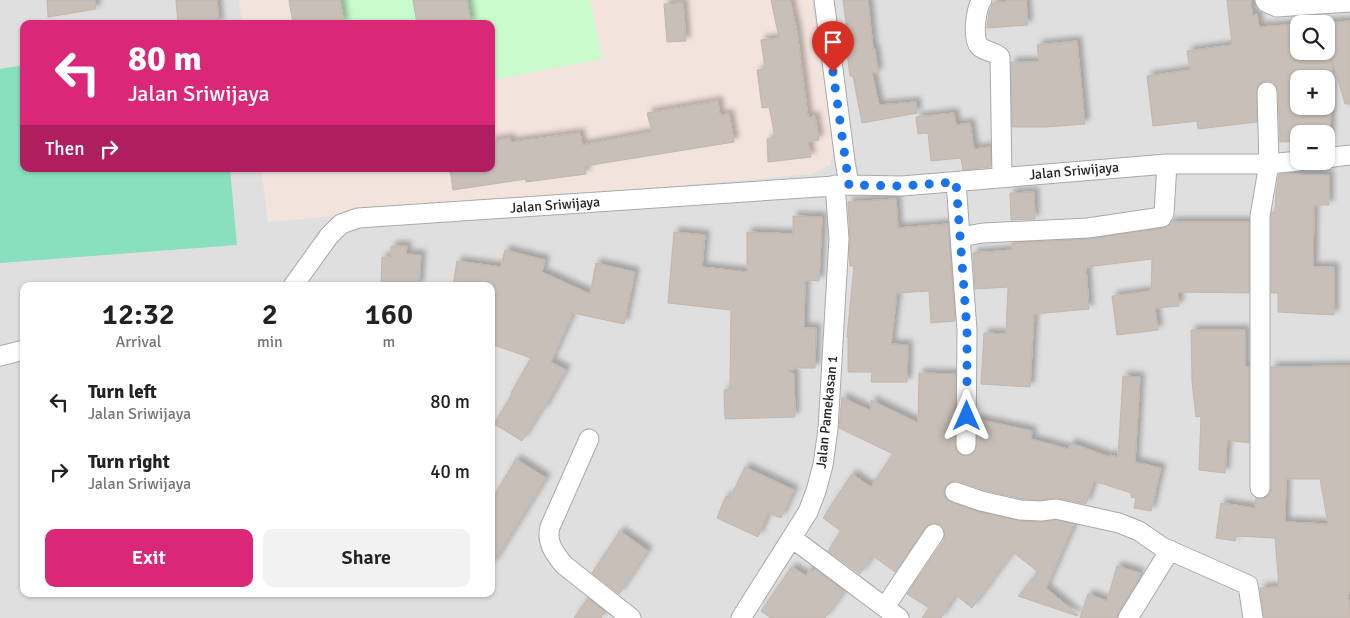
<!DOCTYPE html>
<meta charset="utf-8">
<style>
body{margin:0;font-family:Signika,sans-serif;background:#f2f2f2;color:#222;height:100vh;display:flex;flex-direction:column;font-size:19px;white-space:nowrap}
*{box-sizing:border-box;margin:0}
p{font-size:16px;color:#767676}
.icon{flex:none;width:28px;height:28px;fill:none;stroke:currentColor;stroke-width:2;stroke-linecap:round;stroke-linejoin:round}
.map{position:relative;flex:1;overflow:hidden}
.drawer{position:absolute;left:20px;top:282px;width:475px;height:315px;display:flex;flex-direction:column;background:#fff;border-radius:10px;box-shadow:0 1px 4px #0004}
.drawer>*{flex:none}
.hud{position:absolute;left:20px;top:20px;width:475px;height:152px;border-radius:10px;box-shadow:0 1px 4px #0004;background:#db2777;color:#fff;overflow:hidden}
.controls{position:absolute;left:1290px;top:15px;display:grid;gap:10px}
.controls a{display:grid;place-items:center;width:45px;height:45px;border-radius:10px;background:#fff;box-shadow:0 1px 4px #0004;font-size:25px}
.pin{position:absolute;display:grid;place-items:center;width:42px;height:42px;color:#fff;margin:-51px -21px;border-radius:50% 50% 50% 0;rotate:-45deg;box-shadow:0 0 5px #0007}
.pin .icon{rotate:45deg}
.me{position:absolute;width:55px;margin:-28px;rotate:0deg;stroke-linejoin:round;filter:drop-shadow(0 0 4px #0008)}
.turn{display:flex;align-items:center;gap:18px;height:105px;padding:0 25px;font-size:22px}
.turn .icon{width:65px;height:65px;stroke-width:2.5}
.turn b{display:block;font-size:35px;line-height:42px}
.then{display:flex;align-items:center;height:48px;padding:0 25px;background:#0003;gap:10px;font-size:19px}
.eta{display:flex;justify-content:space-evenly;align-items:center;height:85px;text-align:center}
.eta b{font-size:30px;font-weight:600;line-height:35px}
.cta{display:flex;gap:10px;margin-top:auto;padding:10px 25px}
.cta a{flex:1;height:58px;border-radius:10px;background:#db2777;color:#fff;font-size:20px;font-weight:600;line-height:58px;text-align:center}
.cta a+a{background:#f2f2f2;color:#222}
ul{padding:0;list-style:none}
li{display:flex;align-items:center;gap:15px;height:70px;padding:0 25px}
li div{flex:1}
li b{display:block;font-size:19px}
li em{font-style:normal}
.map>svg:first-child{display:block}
</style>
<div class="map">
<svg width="1350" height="618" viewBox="0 0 1350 618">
<defs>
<filter id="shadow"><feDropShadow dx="4.5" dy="-4.5" stdDeviation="2.5" flood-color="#0004"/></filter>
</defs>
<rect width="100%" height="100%" fill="#f2efe9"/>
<path fill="#e0dfdf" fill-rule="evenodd" d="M0,0H1350V618H0ZM24,24H491V169H24ZM1299,24H1326V51H1299ZM1299,79H1326V106H1299ZM1299,134H1326V161H1299ZM24,286H491V594H24Z"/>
<path fill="#f3e3dd" d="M239,0H812L834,147L830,165L812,174L268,222L261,169H491V24H242Z"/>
<path fill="#c8facc" d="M290,0H590L602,59L491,80V24H294Z"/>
<path fill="#88e0be" d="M24,65V169H230L237,245L0,263V69Z"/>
<path fill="#c7bfb8" stroke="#c4b6ab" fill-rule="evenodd" filter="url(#shadow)" d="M47,0H95L96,9L48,17Z
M176,0H217L219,24H178Z
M289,0H340L344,24H293Z
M413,0H467L471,24H417Z
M771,0H790L797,32L808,117L815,116L819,140L808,142L811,157L768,162L767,139L775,137L769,107L762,108L757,70L765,69L761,40L779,38Z
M843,0H868L873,49H875L878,73H872L879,105L916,102L917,113L862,123L853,76H850L847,53L850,52Z
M1010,0H1026L1028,25L987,28L989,12L993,3L1010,1Z
M1227,0H1251L1252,15L1257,14L1259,27L1299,24V51H1326V24H1307L1350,21V104H1345L1332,59L1330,138H1326V134H1299V141L1280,142L1278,91L1277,87L1273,82L1267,81L1262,82L1257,87V122L1198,129L1197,121L1153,126L1147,76L1190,70L1187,51L1232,45ZM1299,79H1326V106H1299Z
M683,3L686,41L667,42L664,4Z
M1077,41L1085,124L1045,127H1012L1011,62H1039L1037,45Z
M718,101L720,115L729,114L734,142L585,166L586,174L526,182V179L453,190L450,169H491V141L510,138L511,142L580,133L582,145L652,132L647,113Z
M954,113L956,125L970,123L974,149L990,147L991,167L963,170L961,158L931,161L928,133L918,134L916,117Z
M1279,174L1329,175V205H1314L1313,267H1334V315L1278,312V293H1271V217L1272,212H1275L1276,192Z
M1034,192L1035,219L1011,220L1010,193Z
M896,199L898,228L948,224L955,321L931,323L929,291L897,293L891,344L908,345L907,382H871L872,372H848V337H847L854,266H850L849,255L850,238L848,202Z
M793,216L822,217L819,281L805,280L804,328H816L815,368H794V370H786L794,374L795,417L725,419L724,390L730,389L731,310L668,303L674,232L705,235L702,267L747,272V232L793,234Z
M1172,222H1249V293L1178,292L1179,306L1155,308L1158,330L1117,335L1112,296L1151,291L1152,259L1086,267L1089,309L1034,314L1030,387L981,384L984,333L1006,334L1008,287L975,289L973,253L1012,250V243L1089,239L1164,228Z
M391,246H407L406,254L421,255L419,286H381L382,257H391Z
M505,250L545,260L542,272L590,294L596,263L635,272L624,324L573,313L551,362L566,370L543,411L541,410L522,441L494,424L512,394L511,393L531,358L491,344V286H453L457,261L501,267Z
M1191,330H1245V367H1249V443L1227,440L1225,473L1199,470L1201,416L1196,417L1192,382Z
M1350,366V593H1348L1350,618H1264L1260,588L1279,587L1275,538L1236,536L1235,541L1216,538L1221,503L1255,508L1256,498H1265L1270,493L1271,488V367ZM1286,479H1320L1328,524L1285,522Z
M919,373L955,374V445L956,451L961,455L965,456L971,455L976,450L977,419L1032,431L1031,439L1068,449L1071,443L1110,457V455L1118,457L1123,376L1140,377L1135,462L1161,468L1151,511L1134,508L1136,498L1131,497V493L1094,481L1086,504L1058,498L1041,500L1022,499L984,490L958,481H953L948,483L944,489V495L947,500L978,512L1019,521L1041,522L1056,520L1074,524L1046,588L1078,615L1077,616L1018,596L1038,572L1013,552L972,608L956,595L941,618H922L929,608L907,594L944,540V530L941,525L935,523L930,524L925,528L895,572L873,556L860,574L828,551L841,531L823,518L852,474L871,487L893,454L839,428L842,397L871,411V400L918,423Z
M516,459L546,478L491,567V501Z
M745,467L794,490L781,518L768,513L758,537L717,518L726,496L730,498Z
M620,531L648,551L619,594L592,573Z
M1117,566L1140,573L1137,581L1118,612L1117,618H1080L1088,594L1107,601Z
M792,567L806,576L810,569L813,572L815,569L844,591L825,618H771L761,611Z
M588,598L605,612L601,618H574Z"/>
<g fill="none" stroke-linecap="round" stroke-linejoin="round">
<defs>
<path id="minor" d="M824,0L845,161L849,185L902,186L1167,164H1269L1299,161
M982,0C976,7 972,38 979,46C985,52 994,51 1000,57L1002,177
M1265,0L1266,2L1277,7L1350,2
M1326,158L1350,155
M956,182L967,330L966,445
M960,237L983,233L1088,228L1162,217L1164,213L1167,164
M293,286L329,236L341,224L358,218L849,185
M0,356L24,350
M589,439L550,527C546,542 554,553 564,565L631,618
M1260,488V216L1269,164L1267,92
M955,492L981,501L1020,510L1041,511L1056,509L1119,523L1139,531L1162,547L1248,585L1253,618
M792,538L899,618
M885,607L934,534
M741,618L808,512L816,491L823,465L828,429L839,239L835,185
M1128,618L1170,550"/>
</defs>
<use href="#minor" stroke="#a9a9a9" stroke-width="21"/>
<use href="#minor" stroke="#fff" stroke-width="19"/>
</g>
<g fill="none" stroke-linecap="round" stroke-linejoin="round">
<path stroke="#1a73e8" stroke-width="9" stroke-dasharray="0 16.2" d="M833,72L849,185L902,186L956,182L967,330V416"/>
</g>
<g text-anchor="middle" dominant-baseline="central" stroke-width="4" stroke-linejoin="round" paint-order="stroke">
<g font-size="14" fill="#222" stroke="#fff">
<text transform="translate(1074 171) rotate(-5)">Jalan Sriwijaya</text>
<text transform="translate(555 205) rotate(-4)">Jalan Sriwijaya</text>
<text transform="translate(827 412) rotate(-84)">Jalan Pamekasan 1</text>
</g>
</g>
</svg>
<div class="controls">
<a><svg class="icon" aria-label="search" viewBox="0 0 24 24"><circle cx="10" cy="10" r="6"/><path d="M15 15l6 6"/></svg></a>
<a>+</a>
<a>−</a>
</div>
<div class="pin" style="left:833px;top:72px;background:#d93025"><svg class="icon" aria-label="arrive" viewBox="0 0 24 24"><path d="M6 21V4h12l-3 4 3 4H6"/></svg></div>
<svg class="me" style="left:967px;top:416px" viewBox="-20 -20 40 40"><path d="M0-17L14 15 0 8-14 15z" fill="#1a73e8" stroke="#fff" stroke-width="4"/></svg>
<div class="hud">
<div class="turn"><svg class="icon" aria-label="left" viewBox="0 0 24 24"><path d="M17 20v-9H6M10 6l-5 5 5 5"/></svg><div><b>80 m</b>Jalan Sriwijaya</div></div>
<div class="then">Then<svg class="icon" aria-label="right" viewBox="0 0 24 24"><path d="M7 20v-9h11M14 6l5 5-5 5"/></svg></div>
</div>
<section class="drawer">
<div class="eta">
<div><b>12:32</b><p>Arrival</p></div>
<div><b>2</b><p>min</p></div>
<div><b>160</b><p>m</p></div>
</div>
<ul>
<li><svg class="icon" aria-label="left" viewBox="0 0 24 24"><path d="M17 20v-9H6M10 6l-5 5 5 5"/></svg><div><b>Turn left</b><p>Jalan Sriwijaya</p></div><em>80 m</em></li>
<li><svg class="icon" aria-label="right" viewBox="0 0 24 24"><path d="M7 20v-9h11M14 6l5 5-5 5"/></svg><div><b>Turn right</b><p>Jalan Sriwijaya</p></div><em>40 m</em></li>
</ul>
<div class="cta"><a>Exit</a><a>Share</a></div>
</section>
</div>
